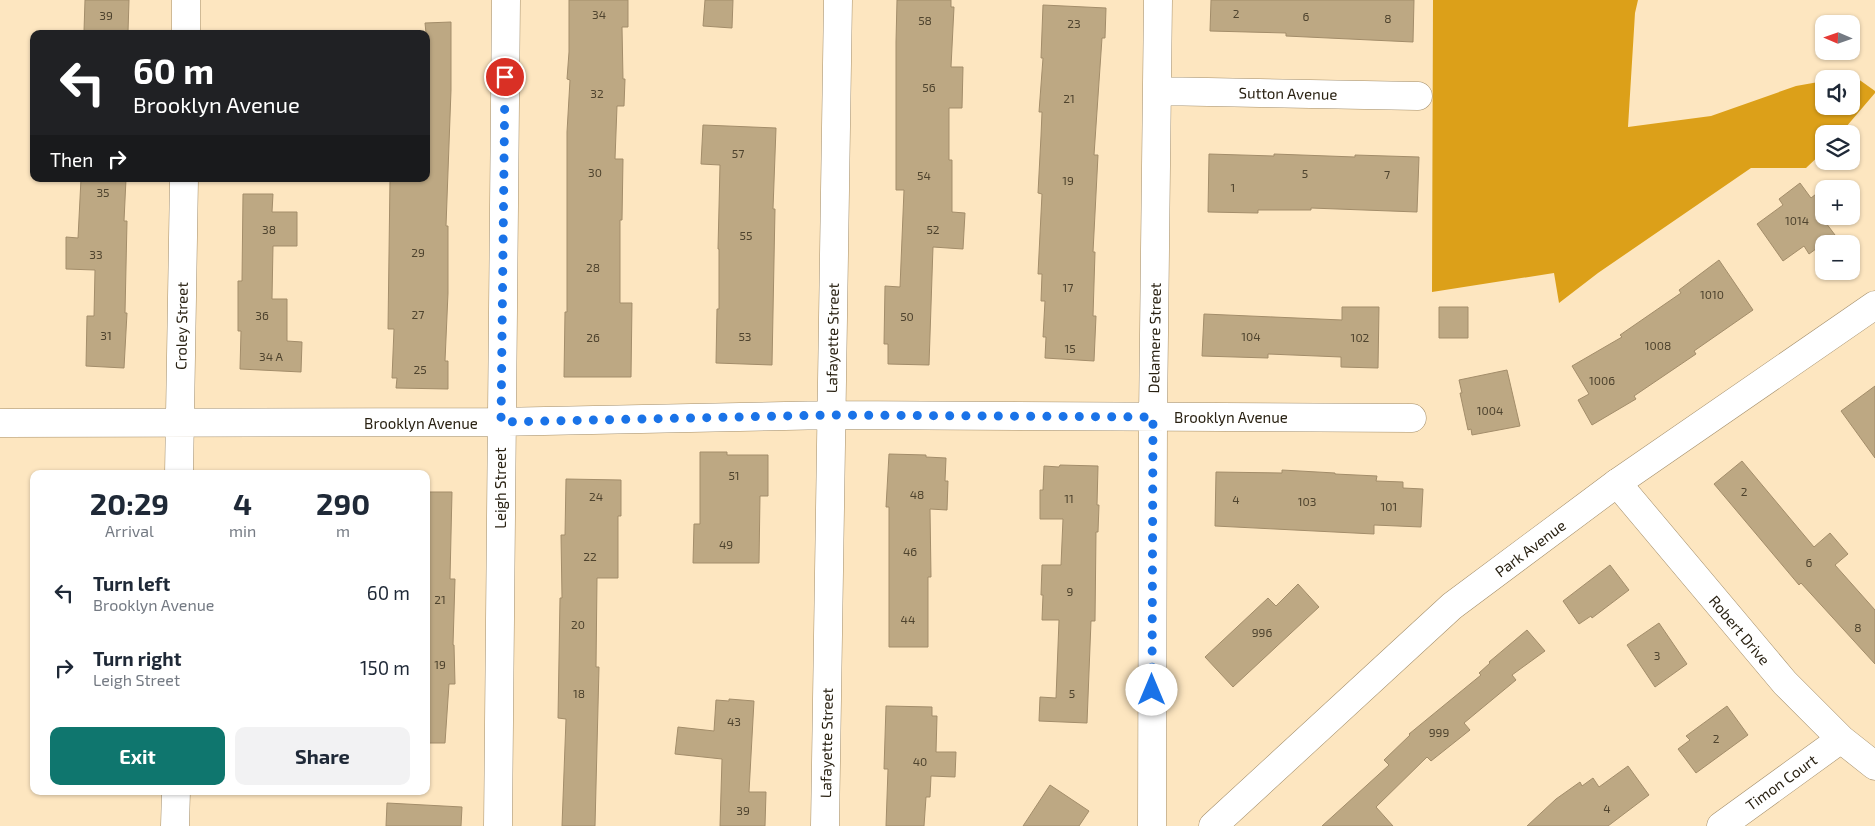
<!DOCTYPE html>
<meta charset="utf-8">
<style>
body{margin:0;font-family:"Exo 2",sans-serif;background:#f2f2f3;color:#1f2937;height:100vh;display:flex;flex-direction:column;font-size:19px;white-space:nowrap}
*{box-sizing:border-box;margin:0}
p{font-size:16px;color:#747a83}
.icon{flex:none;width:28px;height:28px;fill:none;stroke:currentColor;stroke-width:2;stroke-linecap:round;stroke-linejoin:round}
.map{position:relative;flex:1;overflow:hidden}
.details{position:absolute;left:30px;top:470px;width:400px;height:325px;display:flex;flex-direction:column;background:#fff;border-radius:10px;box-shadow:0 1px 4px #0004}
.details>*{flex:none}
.guide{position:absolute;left:30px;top:30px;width:400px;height:152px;border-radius:10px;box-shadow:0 1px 4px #0004;background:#202124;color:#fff;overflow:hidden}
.needle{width:32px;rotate:272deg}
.fabs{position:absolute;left:1815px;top:15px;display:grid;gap:10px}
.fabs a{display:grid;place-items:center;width:45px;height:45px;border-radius:10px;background:#fff;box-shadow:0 1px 4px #0004;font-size:25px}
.pin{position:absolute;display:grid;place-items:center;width:42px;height:42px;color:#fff;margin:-21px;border:2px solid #fff;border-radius:50%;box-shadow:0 1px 5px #0007}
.me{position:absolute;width:55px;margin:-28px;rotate:0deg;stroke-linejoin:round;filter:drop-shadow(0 0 4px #0008)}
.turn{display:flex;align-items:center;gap:18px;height:105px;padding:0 20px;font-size:22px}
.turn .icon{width:65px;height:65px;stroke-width:2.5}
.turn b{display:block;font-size:35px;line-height:42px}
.then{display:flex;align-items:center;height:48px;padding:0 20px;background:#0003;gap:10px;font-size:19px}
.eta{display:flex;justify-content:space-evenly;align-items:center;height:85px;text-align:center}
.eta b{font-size:30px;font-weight:700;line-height:35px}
.cta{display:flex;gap:10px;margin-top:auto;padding:10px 20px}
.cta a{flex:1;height:58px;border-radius:10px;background:#0f766e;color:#fff;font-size:20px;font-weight:700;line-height:58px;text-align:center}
.cta a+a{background:#f2f2f3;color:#1f2937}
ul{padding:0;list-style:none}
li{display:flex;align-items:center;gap:15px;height:75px;padding:0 20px}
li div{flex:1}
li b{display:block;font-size:19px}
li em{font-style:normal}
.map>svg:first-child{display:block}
</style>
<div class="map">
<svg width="1875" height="826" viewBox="0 0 1875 826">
<rect width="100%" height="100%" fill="#fde6c0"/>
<path fill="#dca019" d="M1433,0H1638L1635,13L1628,127L1711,116L1796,86L1824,81V106H1851V79H1839L1854,76L1875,91V93L1840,134H1824V151L1806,168H1751L1598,273L1559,303L1554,273L1432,292Z"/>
<path fill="#bda883" stroke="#a38d6a" d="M85,0H129L128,32L84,31Z
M569,0H628V27H622L623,79H625L624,106H617L615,159H623L622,220H620V303H632L631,377H564L565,312H567V132L570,80L567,79L569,52Z
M705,0H733L732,28L703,26Z
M897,0H951V7H954L951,67H963L962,108H949V160H952V212L965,213L963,249L933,247L929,365L888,364V344H884L885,286L900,287L904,190H896V42Z
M1211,0H1414L1413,42L1286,36V33L1210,31Z
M1043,5L1106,8L1105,38H1102L1094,155H1098L1093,252H1095L1093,316H1096L1094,361L1045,358L1046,337H1043L1045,301H1041L1042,274H1038L1042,194L1038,193L1041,136L1042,112H1039L1043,58H1041Z
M451,22V90L446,226H448V293L445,361H448V389L396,388L397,378H392L394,329H388L390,179H426V33L425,23Z
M703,125L776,128L773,209H775L772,365L716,363L717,309H719V249H718L720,165L701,164Z
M1209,154L1274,156V154L1355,157V155L1419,157L1417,212L1311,208V210H1258V213L1208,212Z
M81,179H126L124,221H127L125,313H127L124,368L86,366L87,316H94L95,270L66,269V237L78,238Z
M1800,183L1811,198L1825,187L1826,189H1824V216H1836L1826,223L1835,235L1809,254L1804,246L1783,261L1757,224L1783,205L1779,199Z
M243,194H273L272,212H297V246H273L272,299H287V341L302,342L301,372L240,369L241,331H238V281H242Z
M1719,260L1753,310L1694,351L1696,354L1634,396L1636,399L1592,425L1578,400L1589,394L1572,366L1622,337L1620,335L1681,293L1679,290Z
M1342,307H1379L1378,368L1341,367V357L1268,354V358L1202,356L1204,314L1342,320Z
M1439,307H1468V338H1439Z
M1507,370L1520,426L1472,435L1471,429L1468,430L1460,393H1462L1459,380Z
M1875,386V458L1841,411Z
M700,452H727V455H768V496H760L759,563H693L694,524H700Z
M889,454L926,455V457L946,458L945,481H948L947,510L930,509L931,577H928V647H889V507H886Z
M1742,461L1814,547L1830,533L1848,554L1835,565L1875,610V664L1801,583L1799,585L1714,484Z
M1060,465L1098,466L1097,505H1099L1098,532H1096L1095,621H1091L1087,723L1039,721L1040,697L1056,698L1059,620H1042L1043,595H1041L1042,565H1061L1063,519H1040V490H1043L1044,466L1059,467Z
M1282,470L1335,473V474L1377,476L1376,481L1403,482V488L1423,489L1421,527L1374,525V534L1215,526L1216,472L1282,473Z
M566,479L621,480V516H618V578H597L596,667H599L595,826H562L566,719L558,718L560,598H562L561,535H565Z
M426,492H452L450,579H455L453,645H454L455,684H449L445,743H426Z
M1610,565L1629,590L1592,618L1591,616L1579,624L1563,601Z
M1298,584L1319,607L1233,687L1205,657L1268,598L1276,606Z
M1659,623L1687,664L1655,687L1627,645Z
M1527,630L1545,651L1512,675L1516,680L1464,723L1470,730L1431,761L1427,757L1376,807L1393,826H1322L1389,765L1384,760L1410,735L1409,734L1481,675L1479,673L1490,663L1489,662Z
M729,699L754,701L749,792H766L765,826H720L722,759L675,754L678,727L714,731L716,700L729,701Z
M886,706L932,707V716H937L936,752H956L955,777L931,776L930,797H926L924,826H886L888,769H884Z
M1727,706L1748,735L1696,773L1678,749L1690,740L1686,736Z
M1628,766L1649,795L1608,826H1527L1556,799L1580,782L1582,786L1593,778L1599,787Z
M1050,785L1089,811L1079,826H1023Z
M387,803L462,807L461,826H386Z"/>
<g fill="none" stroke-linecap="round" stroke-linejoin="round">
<defs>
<path id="street" d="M186,34V0
M1157,91L1418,96
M0,423L501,422L831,415L1412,418
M179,474L184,179
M1617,483L1785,683L1841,739L1875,766
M175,826L176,791
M498,826L506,0
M825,826L838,0
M1152,826L1153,417L1158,0
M1721,826L1841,739"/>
<path id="secondary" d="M1213,826L1452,606L1617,483L1875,305"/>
</defs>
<use href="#street" stroke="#a38e6a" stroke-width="29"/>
<use href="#secondary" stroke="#a38e6a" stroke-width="29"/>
<use href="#street" stroke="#fff" stroke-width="28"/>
<use href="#secondary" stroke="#fff" stroke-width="28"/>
</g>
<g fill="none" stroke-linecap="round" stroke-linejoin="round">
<path stroke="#1a73e8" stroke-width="9" stroke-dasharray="0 16.2" d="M505,77L501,422L831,415L1153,417L1152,690"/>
</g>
<g text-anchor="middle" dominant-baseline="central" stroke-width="4" stroke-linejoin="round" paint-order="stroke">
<g font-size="12" fill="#4e432e">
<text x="1236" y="13">2</text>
<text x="599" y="14">34</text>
<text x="106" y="15">39</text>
<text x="1306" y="16">6</text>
<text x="1388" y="18">8</text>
<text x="925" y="20">58</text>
<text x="1074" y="23">23</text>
<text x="929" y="87">56</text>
<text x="597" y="93">32</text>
<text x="1069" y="98">21</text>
<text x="738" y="153">57</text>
<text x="595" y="172">30</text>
<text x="1305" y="173">5</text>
<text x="1387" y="174">7</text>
<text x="924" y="175">54</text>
<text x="1068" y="180">19</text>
<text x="1233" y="187">1</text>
<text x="103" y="192">35</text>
<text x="1797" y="220">1014</text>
<text x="269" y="229">38</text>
<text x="933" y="229">52</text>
<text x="746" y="235">55</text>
<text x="418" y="252">29</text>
<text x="96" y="254">33</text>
<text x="593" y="267">28</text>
<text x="1068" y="287">17</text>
<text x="1712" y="294">1010</text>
<text x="418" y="314">27</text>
<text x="262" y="315">36</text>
<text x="907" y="316">50</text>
<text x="106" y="335">31</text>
<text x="745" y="336">53</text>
<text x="1251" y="336">104</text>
<text x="593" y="337">26</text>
<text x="1360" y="337">102</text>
<text x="1658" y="345">1008</text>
<text x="1070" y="348">15</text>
<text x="271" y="356">34 A</text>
<text x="420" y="369">25</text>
<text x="1602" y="380">1006</text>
<text x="1490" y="410">1004</text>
<text x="734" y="475">51</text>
<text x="1744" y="491">2</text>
<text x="917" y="494">48</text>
<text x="596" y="496">24</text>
<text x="1069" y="498">11</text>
<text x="1236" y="499">4</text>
<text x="1307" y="501">103</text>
<text x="1389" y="506">101</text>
<text x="726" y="544">49</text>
<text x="910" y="551">46</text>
<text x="590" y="556">22</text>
<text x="1809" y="562">6</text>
<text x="1070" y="591">9</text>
<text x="440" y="599">21</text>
<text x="908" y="619">44</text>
<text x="578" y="624">20</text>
<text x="1858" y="627">8</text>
<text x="1262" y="632">996</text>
<text x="1657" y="655">3</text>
<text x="440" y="664">19</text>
<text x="579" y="693">18</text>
<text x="1072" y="693">5</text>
<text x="734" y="721">43</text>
<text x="1439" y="732">999</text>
<text x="1716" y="738">2</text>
<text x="920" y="761">40</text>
<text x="1607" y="808">4</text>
<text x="743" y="810">39</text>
</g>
<g font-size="15" fill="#292112" stroke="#fff">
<text transform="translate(1288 93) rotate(1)">Sutton Avenue</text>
<text transform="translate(181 326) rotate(-89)">Croley Street</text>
<text transform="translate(832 338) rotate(-89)">Lafayette Street</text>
<text transform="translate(1154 338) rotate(-89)">Delamere Street</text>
<text x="1231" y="417">Brooklyn Avenue</text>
<text x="421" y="423">Brooklyn Avenue</text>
<text transform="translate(500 488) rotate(-90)">Leigh Street</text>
<text transform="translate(1530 548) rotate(-37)">Park Avenue</text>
<text transform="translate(1740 630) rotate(50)">Robert Drive</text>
<text transform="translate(826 743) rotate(-89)">Lafayette Street</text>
<text transform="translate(1781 782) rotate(-36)">Timon Court</text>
</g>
</g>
</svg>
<div class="fabs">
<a><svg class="needle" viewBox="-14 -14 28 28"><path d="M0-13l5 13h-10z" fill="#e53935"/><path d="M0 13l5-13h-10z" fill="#747a83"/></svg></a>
<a><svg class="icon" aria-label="sound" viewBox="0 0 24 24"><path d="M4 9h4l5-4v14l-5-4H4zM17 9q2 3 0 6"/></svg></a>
<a><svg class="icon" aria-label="layers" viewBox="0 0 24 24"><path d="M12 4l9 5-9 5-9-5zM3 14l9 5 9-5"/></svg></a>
<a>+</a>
<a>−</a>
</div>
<div class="pin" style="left:505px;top:77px;background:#d93025"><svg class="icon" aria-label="arrive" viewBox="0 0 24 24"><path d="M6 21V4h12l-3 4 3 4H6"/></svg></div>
<svg class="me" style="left:1152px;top:690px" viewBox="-20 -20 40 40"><circle r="19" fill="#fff"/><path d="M0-13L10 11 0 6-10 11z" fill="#1a73e8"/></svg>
<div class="guide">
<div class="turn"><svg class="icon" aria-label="left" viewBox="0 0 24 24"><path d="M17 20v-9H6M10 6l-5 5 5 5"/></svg><div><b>60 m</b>Brooklyn Avenue</div></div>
<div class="then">Then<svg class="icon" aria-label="right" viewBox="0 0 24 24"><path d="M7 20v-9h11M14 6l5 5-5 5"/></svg></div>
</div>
<section class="details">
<div class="eta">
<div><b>20:29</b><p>Arrival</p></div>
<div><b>4</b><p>min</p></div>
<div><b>290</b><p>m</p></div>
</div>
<ul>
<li><svg class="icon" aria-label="left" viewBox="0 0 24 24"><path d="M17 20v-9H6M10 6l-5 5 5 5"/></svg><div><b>Turn left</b><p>Brooklyn Avenue</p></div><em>60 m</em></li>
<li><svg class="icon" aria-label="right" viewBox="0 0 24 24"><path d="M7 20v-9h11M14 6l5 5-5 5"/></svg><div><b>Turn right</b><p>Leigh Street</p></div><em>150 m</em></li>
</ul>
<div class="cta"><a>Exit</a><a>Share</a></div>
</section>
</div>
